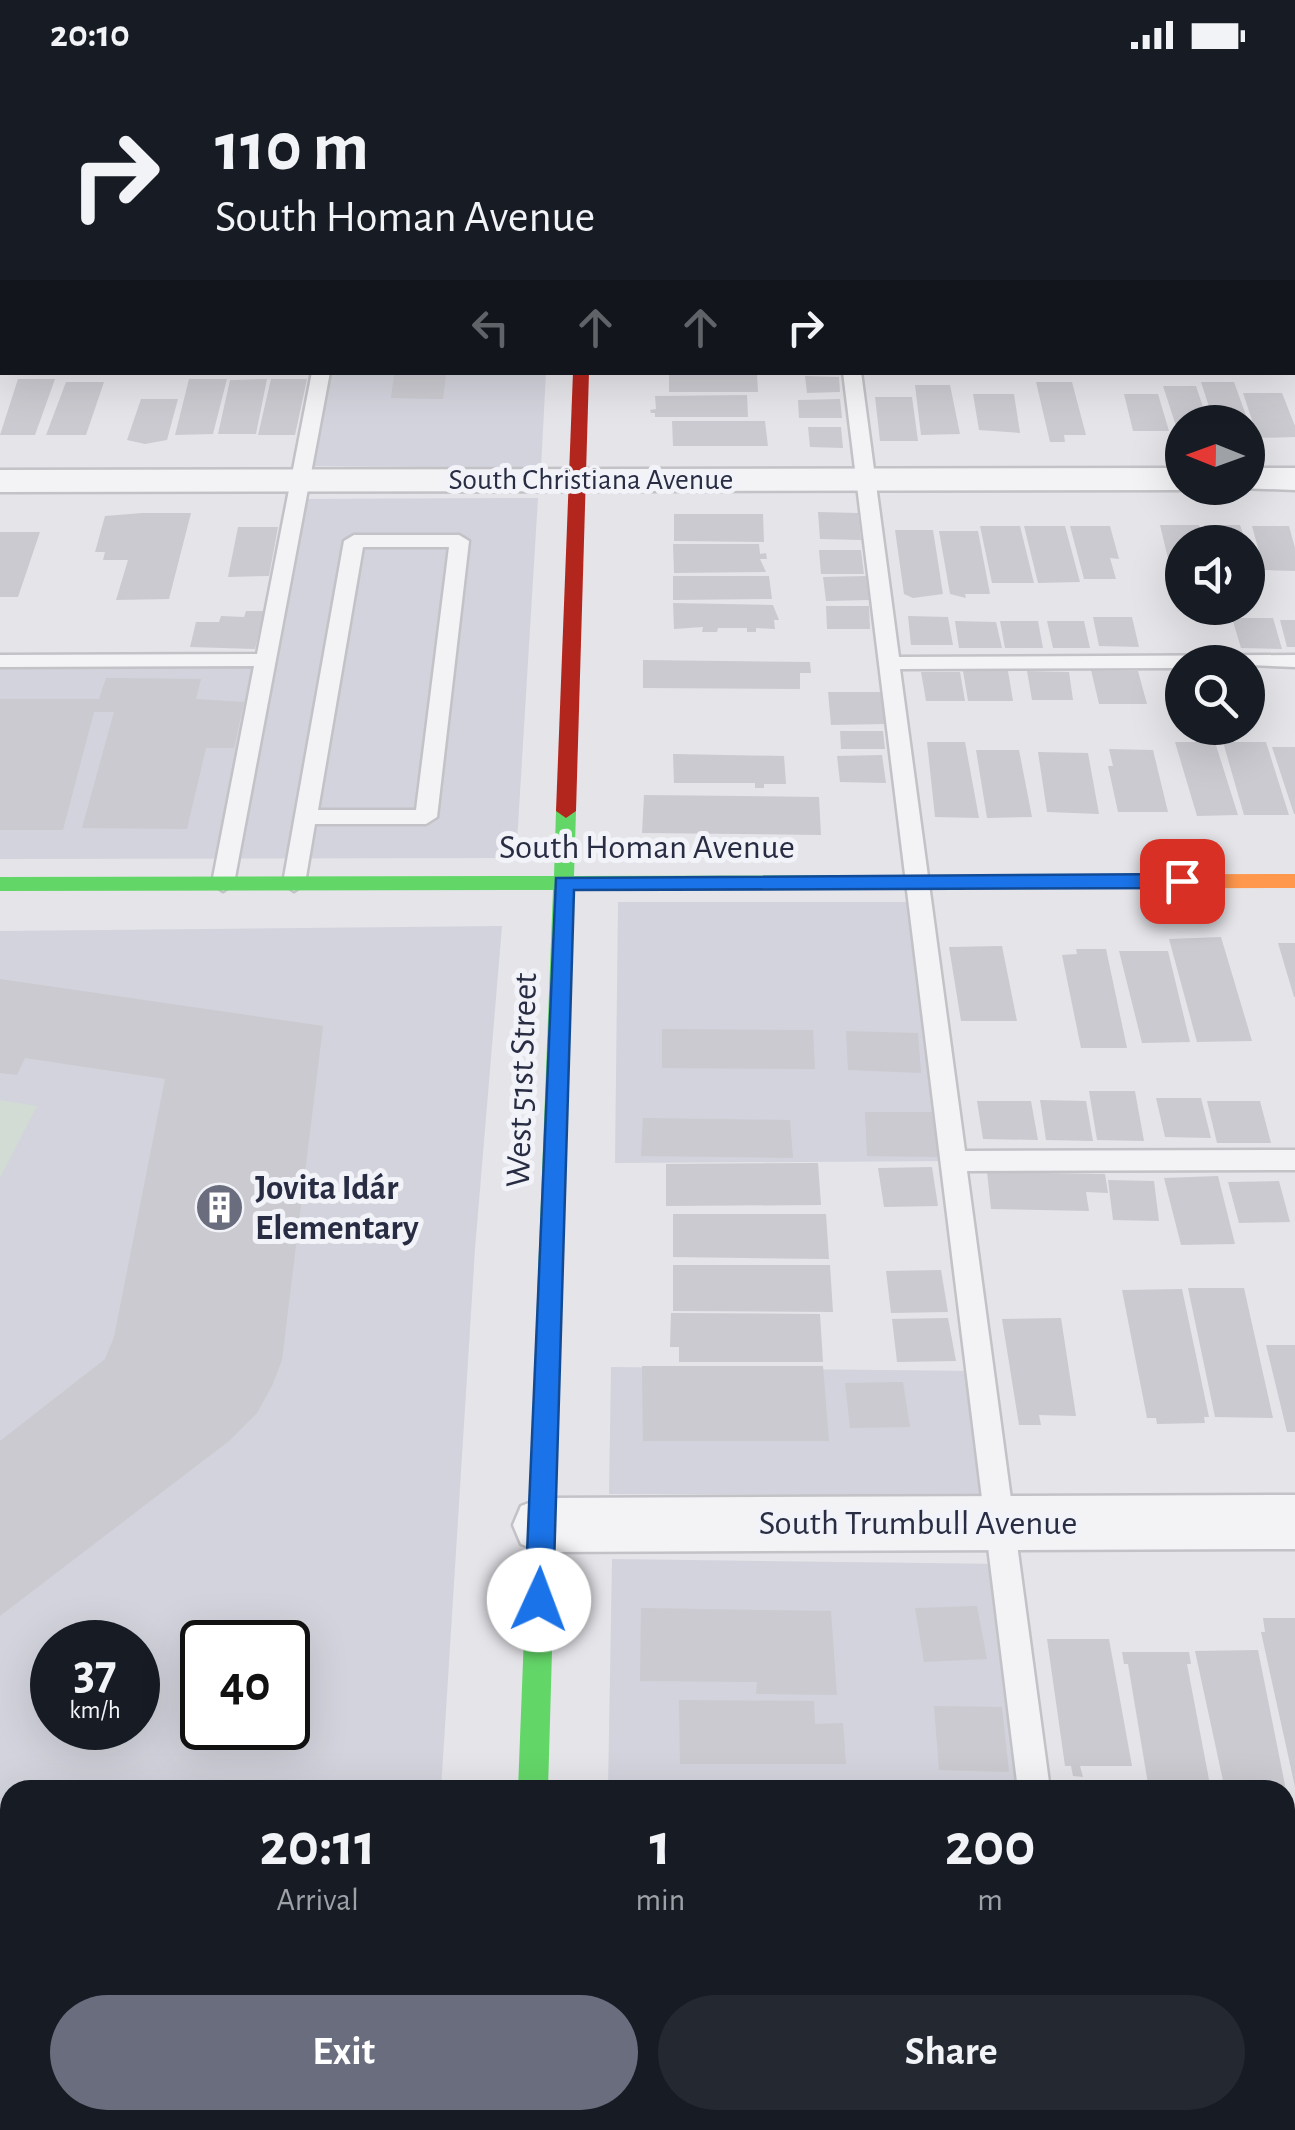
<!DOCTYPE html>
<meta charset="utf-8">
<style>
body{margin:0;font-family:"Alegreya Sans",sans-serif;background:#242831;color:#f1f3f6;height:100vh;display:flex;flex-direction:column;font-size:38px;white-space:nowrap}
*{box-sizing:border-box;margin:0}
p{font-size:32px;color:#9ea1a6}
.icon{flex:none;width:55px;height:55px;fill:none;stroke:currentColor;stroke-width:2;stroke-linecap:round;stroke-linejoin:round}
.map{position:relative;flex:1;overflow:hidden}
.drawer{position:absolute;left:0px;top:1710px;width:1295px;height:350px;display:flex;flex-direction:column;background:#171b24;border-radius:30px 30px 0 0;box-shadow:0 10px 40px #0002}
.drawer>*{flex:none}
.guide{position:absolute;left:0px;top:0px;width:1295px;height:305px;box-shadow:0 10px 40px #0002;background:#171b24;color:#f1f3f6;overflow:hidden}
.needle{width:65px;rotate:271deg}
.buttons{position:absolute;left:1165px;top:335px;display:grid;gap:20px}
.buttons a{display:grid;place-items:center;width:100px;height:100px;border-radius:50%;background:#171b24;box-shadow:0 10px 40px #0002;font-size:50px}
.speed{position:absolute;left:30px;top:1550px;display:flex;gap:20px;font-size:50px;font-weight:700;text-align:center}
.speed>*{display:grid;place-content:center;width:130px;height:130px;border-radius:50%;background:#171b24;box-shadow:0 10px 40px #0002;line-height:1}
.speed small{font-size:25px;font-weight:400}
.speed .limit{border:5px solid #111;border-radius:15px;background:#fff;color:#111}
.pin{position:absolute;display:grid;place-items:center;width:85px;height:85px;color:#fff;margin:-42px;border-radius:20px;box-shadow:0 5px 15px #0006}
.me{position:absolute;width:110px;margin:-55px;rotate:2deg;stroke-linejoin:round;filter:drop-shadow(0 0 8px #0008)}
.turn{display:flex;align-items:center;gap:35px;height:210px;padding:0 50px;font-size:45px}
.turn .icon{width:130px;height:130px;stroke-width:2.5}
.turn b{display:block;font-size:70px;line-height:85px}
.lanes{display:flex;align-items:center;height:95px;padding:0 50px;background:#0003;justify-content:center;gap:50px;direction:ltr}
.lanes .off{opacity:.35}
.eta{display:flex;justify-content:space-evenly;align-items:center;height:170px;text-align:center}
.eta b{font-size:60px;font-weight:600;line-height:70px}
.cta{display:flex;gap:20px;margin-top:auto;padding:20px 50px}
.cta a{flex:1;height:115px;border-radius:60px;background:#6a6d7d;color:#fff;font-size:40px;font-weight:600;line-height:115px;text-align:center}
.cta a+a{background:#242831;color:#f1f3f6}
.status{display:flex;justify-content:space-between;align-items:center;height:70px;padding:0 50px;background:#171b24;direction:ltr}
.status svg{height:28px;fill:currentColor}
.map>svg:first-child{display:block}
</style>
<div class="status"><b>20:10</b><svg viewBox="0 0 49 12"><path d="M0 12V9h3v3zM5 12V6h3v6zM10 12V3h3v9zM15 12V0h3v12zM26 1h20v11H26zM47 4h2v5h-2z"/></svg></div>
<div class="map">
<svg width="1295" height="2060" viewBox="0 0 1295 2060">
<rect width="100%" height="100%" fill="#e4e4e9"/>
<path fill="#d2d3dc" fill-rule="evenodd" d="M0,0H562L2,2L0,121Z
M320,303H546L541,398L303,396Z
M538,428L516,788L0,789V591L266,590L297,429Z
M618,832H920L953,1091L615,1093Z
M502,856L475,1179L441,1720H10V2050H421V2060H0V861ZM52,1572H138V1658H52ZM202,1572H288V1658H202Z
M611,1297L980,1301L996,1426L609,1424Z
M612,1489L1005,1494L1034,1720H608Z
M602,2050H1076L1077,2060H601Z"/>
<path fill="#d2dcd4" d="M0,1030L37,1036L0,1108Z"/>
<path fill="#cacad0" d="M401,302L446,305L443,329L391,328L394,305Z
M669,304H757L758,322H669Z
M805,306L839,307L840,322L807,323Z
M18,309H55L35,365H0Z
M189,309H227L213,364L175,365Z
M267,309L256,364H218L230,310Z
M271,309H307L295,365H258Z
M66,312H104L86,365H46Z
M1036,312H1072L1086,365H1064L1065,372H1050Z
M1201,312H1234L1252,362H1248V352H1214Z
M915,315H950L960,364L921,365Z
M1163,316H1196L1208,352L1176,356Z
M1243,323H1282L1295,356V367L1258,368Z
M973,324H1014L1020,363L979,360Z
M1124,324H1158L1169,361H1133Z
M747,325L748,347H655V343H651L650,340L656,339L655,326Z
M875,327H912L918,371H880Z
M141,329H178L167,370L145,374L127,370Z
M840,329L842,348H799L798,330Z
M672,351H765L768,376H673Z
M808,357H841L843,378L810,377Z
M818,442L858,443L861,470L820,469Z
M142,443H191L169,529L116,530L128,490H103L105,482H95L105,446Z
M674,444H763L764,472L674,471Z
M1160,455H1199L1205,472H1182V501H1171Z
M1204,455H1240L1246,472H1209Z
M980,456H1020L1034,513H992Z
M1024,456H1065L1080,512L1038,513Z
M1070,456H1110L1119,489L1110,488L1116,509H1084Z
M1252,456H1289L1295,478V501L1264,500Z
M238,457H278L269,506L228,507Z
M895,460H933L943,524L913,528L904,524Z
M939,461H978L990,524H965L966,528L950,524Z
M0,462H40L18,527H0Z
M673,474H759L760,484L766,483L767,489H760L766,502L674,503Z
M819,480H861L864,504H821Z
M673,506H769L772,529L673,530Z
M866,506L869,530L826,531L823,507Z
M673,533L773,535L779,550H774L775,559L756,558V562H747V558H718L717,562H702L703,557L674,559Z
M826,536H869L870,559H827Z
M246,541H264L255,579L190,577L196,552H219L221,546L244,547Z
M908,546L948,547L953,575H911Z
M1093,547H1132L1139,577L1099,576Z
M1232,548H1273L1282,579L1241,578Z
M1280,550H1295V577H1287Z
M955,551L996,552L1002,578H959Z
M1000,551H1038L1043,578H1005Z
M1047,551H1084L1090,578H1053Z
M643,590L810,592L811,603H800V619L643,618Z
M1091,600L1138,601L1147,634H1099Z
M963,601H1008L1013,631H968Z
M1027,601L1069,602L1073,630H1032Z
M921,602H960L965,631H926Z
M106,608L201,609L196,629L244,632L234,678H206L187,759L82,758L114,642H94L63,760H0V629H99Z
M828,622H882L887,654L831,655Z
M840,661H883L885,679H841Z
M927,672H965L979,748L935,747Z
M1175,672H1215L1238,745L1197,746Z
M1223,672H1266L1289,745H1244Z
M1272,677H1295V744H1294Z
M1109,679L1153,680L1168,742H1118L1108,696H1113Z
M976,680H1019L1032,747L987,748Z
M1038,682L1088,683L1099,744L1047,742Z
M673,684L784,686L786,714H764V718H755V713H674Z
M882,685L886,713L840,712L837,686Z
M644,725L819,727L821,765L642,763Z
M1221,867L1252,971L1197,972L1169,869Z
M1278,873H1295V927H1294Z
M1002,876L1017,951H961L949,877Z
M1076,879H1106L1127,978H1081L1062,885L1077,884Z
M1119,881H1168L1190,972L1142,973Z
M0,909L323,956L282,1290L272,1316L257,1343L229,1371L0,1546V1371L105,1289L114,1267L165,1009L25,988L17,1005L0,1003Z
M662,959L813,960L815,999L662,998Z
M846,961L918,963L921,1003L848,1000Z
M1089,1021H1135L1144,1071L1097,1070Z
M1156,1028H1201L1211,1068L1165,1067Z
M1040,1030L1086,1031L1093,1071L1046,1070Z
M977,1031H1031L1038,1070L983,1069Z
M1207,1031H1260L1271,1073H1217Z
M865,1042H932L938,1087L867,1086Z
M643,1048L790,1050L793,1088L641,1086Z
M818,1093L821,1135L666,1136V1094Z
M932,1097L938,1136L884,1137L878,1098Z
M987,1102L1105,1104L1108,1123L1086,1122L1089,1141L991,1139Z
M1218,1106L1235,1174L1181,1175L1164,1108Z
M1108,1110L1154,1111L1159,1151L1113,1150Z
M1279,1111L1290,1152L1239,1153L1228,1112Z
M673,1144H826L829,1189L673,1187Z
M673,1195H830L833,1242L673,1241Z
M941,1200L948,1242L891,1243L886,1201Z
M1188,1218H1244L1273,1348L1215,1347Z
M1182,1219L1209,1347H1204L1205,1353L1157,1354L1156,1348H1147L1122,1220Z
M671,1243L820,1244L823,1292H679V1277H670Z
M948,1248L956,1291L897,1292L892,1249Z
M1061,1248L1076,1346L1039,1345L1041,1355H1019L1002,1249Z
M1266,1275H1295V1362H1287Z
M642,1296H823L829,1371H643Z
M903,1312L910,1357L850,1358L845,1313Z
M977,1536L987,1589L924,1592L915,1538Z
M641,1538L831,1541L837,1625L756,1624L757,1612L640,1611Z
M1263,1548H1295V1717L1261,1562H1265Z
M1047,1569H1109L1132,1696H1080L1083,1707L1073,1706L1071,1696H1065Z
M1258,1580L1286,1720H1225L1195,1581Z
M1122,1582H1189L1191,1594H1187L1211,1720H1149L1128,1594H1124Z
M679,1630L814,1631L815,1654L843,1653L846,1694H680Z
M934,1636L1002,1637L1009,1702L939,1700Z
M1285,1820H1295V1894H1285Z
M1285,1990H1295V2060H1287L1285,2047Z
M1115,2050H1190L1192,2060H1116Z
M1202,2050H1272L1274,2060H1204Z"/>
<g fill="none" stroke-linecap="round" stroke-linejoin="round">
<defs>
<path id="lane" d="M806,0H820L821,2H807Z
M1292,23H1295V31H1292Z
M0,91L2,92V100L0,101Z
M1292,256H1295V266H1292Z
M0,261H2V271H0Z
M312,302H330L234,813L223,821L212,813L254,596L0,597V585L257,584Z
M843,302H861L899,587L1295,585V597L1182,592V598L900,599L965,1081L1295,1080V1100L967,1101L1050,1720H1018Z
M354,465H459L469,471L437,747L426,754H315L305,813L294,821L283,813L344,471ZM363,477H449L416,740H318Z
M1285,1936H1295V1970H1285Z
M1058,2050H1094L1095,2060H1059Z"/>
<path id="street" d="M1292,126H1295V144H1292Z
M0,127H2V145H0Z
M1182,398V418H1192L1182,420L0,422V400Z
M1248,398H1295V420L1238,418H1248Z
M1295,1425V1479L542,1482L521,1474L513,1455L521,1436L542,1428Z"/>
</defs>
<use href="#lane" stroke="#c2c2c7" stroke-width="5"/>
<use href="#street" stroke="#c2c2c7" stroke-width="5"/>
<use href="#lane" fill="#f3f3f6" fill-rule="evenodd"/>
<use href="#street" fill="#f3f3f6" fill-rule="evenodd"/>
<path fill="#63d668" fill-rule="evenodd" d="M586,0H598V2H586Z
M566,734L576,741L574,806L890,805L900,812L890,819L574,820L548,1720H518L553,820L0,821V807L554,806L556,741Z"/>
<path fill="#ff974d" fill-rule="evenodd" d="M1295,804V818L890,819L880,812L890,805Z
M506,2050H538L537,2060H505Z"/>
<path fill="#b3261e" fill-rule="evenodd" d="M573,302H589L576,741L566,748L556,741Z"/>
</g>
<path fill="#1a73e8" stroke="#114b97" stroke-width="2.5" d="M1182,804L1192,811L1182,818L574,820L553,1530L549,1539L539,1543L529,1539L525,1530L556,808Z"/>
<defs>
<symbol id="building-disc" viewBox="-11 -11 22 22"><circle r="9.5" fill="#6a6d7d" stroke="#f2f3f8"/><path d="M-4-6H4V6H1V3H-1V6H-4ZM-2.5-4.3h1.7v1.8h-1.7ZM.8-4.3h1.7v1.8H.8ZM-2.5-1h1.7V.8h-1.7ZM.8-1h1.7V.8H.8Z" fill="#fff"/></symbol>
</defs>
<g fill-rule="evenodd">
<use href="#building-disc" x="192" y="1110" width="55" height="55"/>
</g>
<g text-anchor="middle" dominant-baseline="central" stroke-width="10" stroke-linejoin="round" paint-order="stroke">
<g font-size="30" fill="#292d43" stroke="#f2f3f8">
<text x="591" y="410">South Christiana Avenue</text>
</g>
<g font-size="35" fill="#292d43" stroke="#f2f3f8">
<text x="647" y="777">South Homan Avenue</text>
<text transform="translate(522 1010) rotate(-88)">West 51st Street</text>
<text x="918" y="1453">South Trumbull Avenue</text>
</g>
<g font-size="35" font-weight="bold" fill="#292d43" stroke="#f2f3f8" text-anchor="start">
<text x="255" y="1118">Jovita Idár<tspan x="255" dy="40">Elementary</tspan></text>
</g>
</g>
</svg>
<div class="buttons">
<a><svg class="needle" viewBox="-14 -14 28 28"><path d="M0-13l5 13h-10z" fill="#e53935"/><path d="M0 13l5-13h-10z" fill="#9ea1a6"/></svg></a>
<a><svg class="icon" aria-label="sound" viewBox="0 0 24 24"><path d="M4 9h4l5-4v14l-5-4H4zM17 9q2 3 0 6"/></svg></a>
<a><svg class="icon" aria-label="search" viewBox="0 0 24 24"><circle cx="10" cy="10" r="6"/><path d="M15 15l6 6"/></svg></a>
</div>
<div class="speed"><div>37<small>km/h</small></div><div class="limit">40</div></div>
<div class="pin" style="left:1182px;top:811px;background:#d93025"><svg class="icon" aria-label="arrive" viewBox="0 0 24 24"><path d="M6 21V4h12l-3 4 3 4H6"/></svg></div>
<svg class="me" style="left:539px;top:1530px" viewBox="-20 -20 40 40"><circle r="19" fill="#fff"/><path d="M0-13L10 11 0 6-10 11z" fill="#1a73e8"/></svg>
<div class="guide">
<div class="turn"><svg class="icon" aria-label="right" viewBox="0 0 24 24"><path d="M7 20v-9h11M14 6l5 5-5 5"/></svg><div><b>110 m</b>South Homan Avenue</div></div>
<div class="lanes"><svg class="icon off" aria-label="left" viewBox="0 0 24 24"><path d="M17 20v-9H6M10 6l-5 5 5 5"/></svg><svg class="icon off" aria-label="ahead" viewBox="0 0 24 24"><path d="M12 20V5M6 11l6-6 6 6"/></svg><svg class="icon off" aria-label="ahead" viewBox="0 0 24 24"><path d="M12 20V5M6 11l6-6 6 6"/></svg><svg class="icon" aria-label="right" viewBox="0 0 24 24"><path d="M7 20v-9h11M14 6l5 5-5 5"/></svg></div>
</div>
<section class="drawer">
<div class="eta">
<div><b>20:11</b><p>Arrival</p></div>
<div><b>1</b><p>min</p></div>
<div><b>200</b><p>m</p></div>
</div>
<div class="cta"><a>Exit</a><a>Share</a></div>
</section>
</div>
